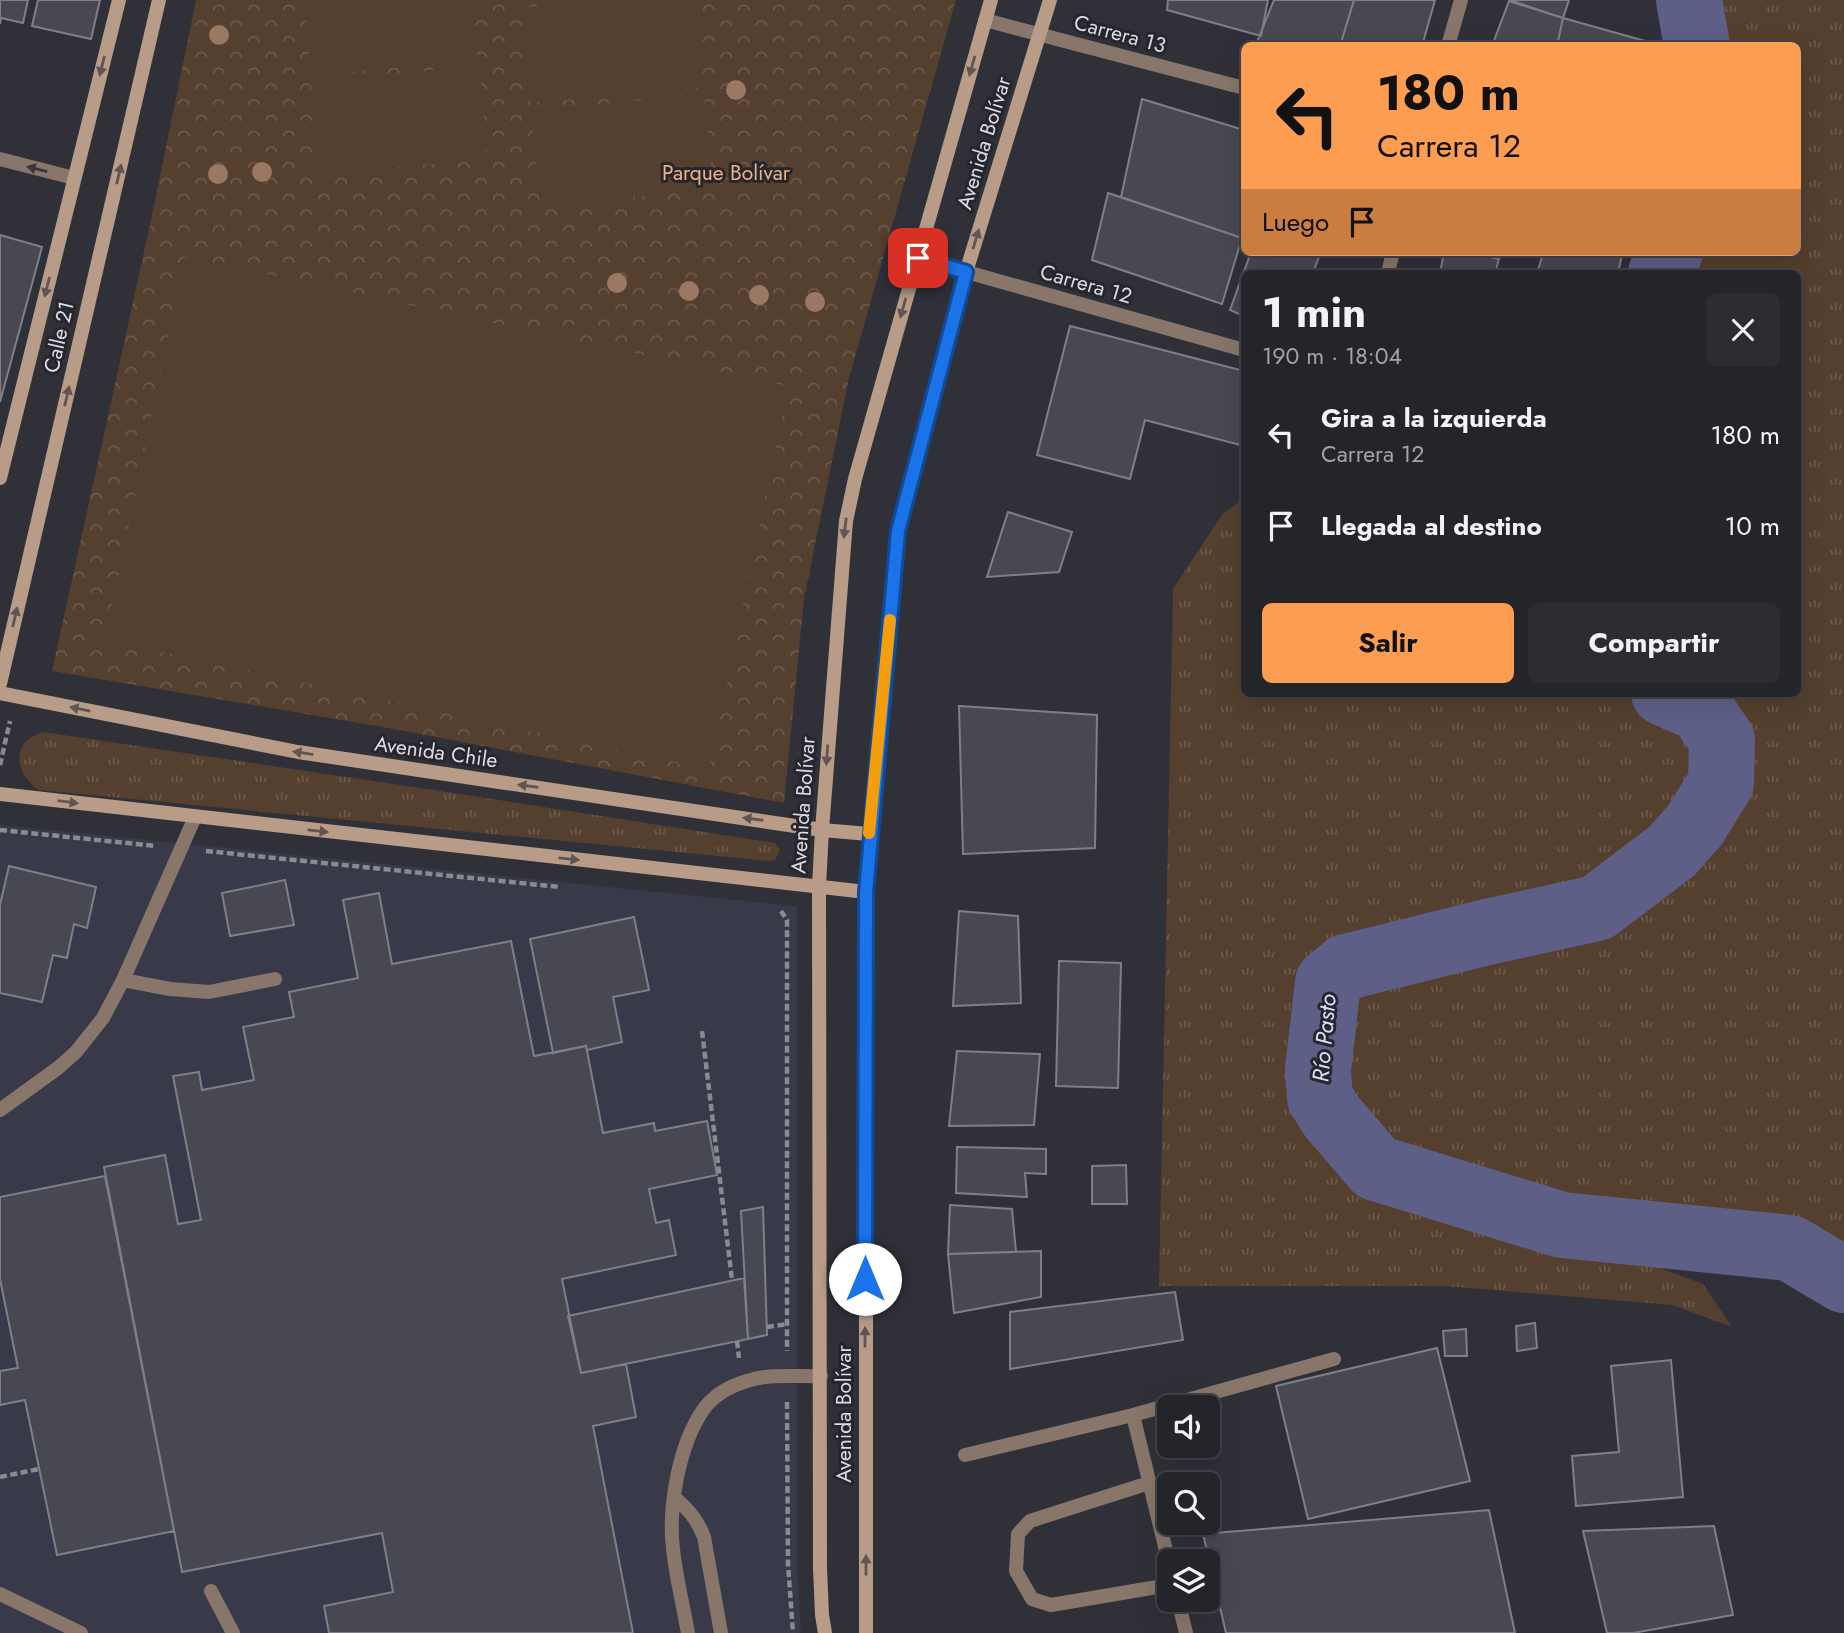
<!DOCTYPE html>
<html lang="es">
<meta charset="utf-8">
<style>
body{margin:0;font-family:Jost,sans-serif;background:#2c2c33;color:#f1f3f6;height:100vh;display:flex;flex-direction:column;font-size:26px;white-space:nowrap}
*{box-sizing:border-box;margin:0}
p{font-size:23px;color:#a3a4a9}
.icon{flex:none;width:38px;height:38px;fill:none;stroke:currentColor;stroke-width:2;stroke-linecap:round;stroke-linejoin:round}
.map{position:relative;flex:1;overflow:hidden}
.details{position:absolute;left:1241px;top:270px;width:560px;height:427px;display:flex;flex-direction:column;background:#24242b;border-radius:10px;box-shadow:0 7px 28px #0002,0 0 0 2px #414147}
.details>*{flex:none}
.top-card{position:absolute;left:1241px;top:42px;width:560px;height:214px;border-radius:10px;box-shadow:0 7px 28px #0002,0 0 0 2px #414147;background:#fc9d52;color:#111;overflow:hidden}
.tools{position:absolute;left:1157px;top:1395px;display:grid;gap:14px}
.tools a{display:grid;place-items:center;width:63px;height:63px;border-radius:10px;background:#24242b;box-shadow:0 7px 28px #0002,0 0 0 2px #414147;font-size:35px}
.pin{position:absolute;display:grid;place-items:center;width:60px;height:60px;color:#fff;margin:-30px;border-radius:14px;box-shadow:0 4px 10px #0006}
.me{position:absolute;width:77px;margin:-38px;rotate:0deg;stroke-linejoin:round;filter:drop-shadow(0 0 5px #0008)}
.turn{display:flex;align-items:center;gap:24px;height:147px;padding:0 21px;font-size:32px}
.turn .icon{width:91px;height:91px;stroke-width:2.5}
.turn b{display:block;font-size:49px;line-height:60px}
.then{display:flex;align-items:center;height:66px;padding:0 21px;background:#0003;gap:14px;font-size:26px}
.round{display:grid;place-items:center;flex:none;width:74px;height:74px;border-radius:10px;background:#2c2c33}
.headline{display:flex;align-items:center;justify-content:space-between;height:119px;padding:0 21px}
h1{font-size:42px;font-weight:700;line-height:52px}
.action{display:flex;gap:14px;margin-top:auto;padding:14px 21px}
.action a{flex:1;height:80px;border-radius:10px;background:#fc9d52;color:#111;font-size:28px;font-weight:700;line-height:80px;text-align:center}
.action a+a{background:#2c2c33;color:#f1f3f6}
ul{padding:0;list-style:none}
li{display:flex;align-items:center;gap:21px;height:91px;padding:0 21px}
li div{flex:1}
li b{display:block;font-size:26px}
li em{font-style:normal}
.map>svg:first-child{display:block}
</style>
<div class="map">
<svg width="1844" height="1633" viewBox="0 0 1844 1633">
<defs>
<pattern id="grass-tufts" width="24" height="20" patternUnits="userSpaceOnUse" patternTransform="scale(1.75)"><rect width="24" height="20" fill="#553f2e"/><path d="M3 7l-1-3M5 7V3M7 7l1-3M15 17l-1-3M17 17v-4M19 17l1-3" fill="none" stroke="#6d5a4c"/></pattern>
<pattern id="park-crowns" width="20" height="18" patternUnits="userSpaceOnUse" patternTransform="scale(1.75)"><rect width="20" height="18" fill="#553f2e"/><path d="M2 6a3 3 0 1 1 6 0M12 15a3 3 0 1 1 6 0" fill="none" stroke="#6d5a4c"/></pattern>
</defs>
<rect width="100%" height="100%" fill="#303039"/>
<path fill="#393a49" d="M0,825L797,906V1564L801,1633H0Z"/>
<path fill="url(#grass-tufts)" d="M1702,0H1844V1244L1824,1230L1566,1215L1377,1147L1331,1087L1338,977L1486,937L1602,916L1709,837L1749,775L1717,707L1684,693H1797V273H1677L1686,252H1797V46L1709,45Z
M1244,498V693H1636L1687,709L1715,746L1705,791L1650,862L1573,904L1359,952L1321,979L1312,1104L1355,1161L1408,1195L1596,1244L1703,1284L1732,1327L1672,1305L1446,1286H1159L1173,589L1222,515Z
M43,732L434,790L775,843L780,850L775,860L769,861L39,790C14,774 10,741 43,732Z"/>
<path fill="url(#park-crowns)" d="M196,0H956L849,378L804,599L784,803L383,727L52,671L151,220Z"/>
<path fill="#553f2e" d="M304,0H473L478,61L311,75Z
M606,0H695L703,87L530,103L521,8Z
M479,66L487,159L319,174L311,81Z
M704,94L713,189L540,206L531,111Z
M185,257L788,386L709,769L105,640Z"/>
<g fill="none" stroke-linecap="round" stroke-linejoin="round">
<path stroke="#5e5f87" stroke-width="66" d="M1689,0L1697,46
M1661,273L1670,252
M1664,693L1701,709L1722,740L1721,783L1695,825L1672,851L1597,908L1487,932L1346,967L1328,982L1318,1070L1320,1098L1332,1117L1376,1168L1562,1225L1790,1248L1844,1280"/>
</g>
<path fill="#484852" stroke="#7e7f89" stroke-width="2" d="M0,0H28L23,23L1,18L0,24Z
M38,0H100L91,39L32,26Z
M1168,0H1268L1261,36L1167,10Z
M1274,0H1354L1340,46H1265L1257,42Z
M1354,0H1435L1422,46H1340Z
M1509,0H1569L1563,18Z
M1509,1L1563,18L1557,46H1492Z
M1563,18L1663,46H1557Z
M1142,99L1244,130V230L1242,238L1121,197Z
M1108,193L1242,238L1222,304L1092,260Z
M0,235L42,247L0,402Z
M1251,252H1314L1320,254L1313,273H1244V316L1230,310Z
M1444,252H1471L1499,259L1495,273H1440Z
M1536,252H1610L1622,255L1618,273H1537L1543,254Z
M1070,326L1244,371V446L1145,420L1130,479L1037,455Z
M1008,512L1072,532L1059,572L987,577Z
M959,706L1097,715L1095,848L963,854Z
M9,866L96,887L87,928L74,924L67,958L53,955L42,1002L0,993V905Z
M285,880L294,925L230,936L222,893Z
M379,893L392,964L511,941L534,1056L586,1046L603,1133L654,1123L655,1131L707,1121L717,1175L649,1189L656,1223L669,1220L676,1255L562,1279L581,1373L626,1364L636,1417L593,1426L633,1633H329L324,1606L393,1592L382,1533L182,1572L104,1167L165,1155L178,1224L201,1220L173,1076L199,1072L202,1090L254,1080L243,1027L294,1017L289,992L358,978L343,900Z
M959,911L1018,916L1021,1003L953,1006Z
M634,917L649,990L613,997L622,1042L587,1050L586,1046L553,1053L530,939Z
M1059,961L1121,963L1118,1088L1056,1086Z
M957,1051L1040,1054L1034,1125L949,1126Z
M957,1147L1046,1149V1174L1025,1173L1027,1197L956,1193Z
M1126,1165L1127,1204H1092V1166Z
M105,1176L174,1531L57,1555L25,1400L0,1405V1371L18,1368L0,1279V1197Z
M950,1205L1012,1209L1016,1252L948,1254Z
M763,1207L767,1335L748,1339L741,1211Z
M1041,1251V1297L954,1313L948,1254Z
M744,1278L748,1339L581,1373L568,1316Z
M1175,1292L1183,1340L1010,1369V1312Z
M1535,1323L1537,1348L1517,1351L1516,1326Z
M1466,1329L1467,1356H1445L1443,1331Z
M1437,1348L1470,1481L1308,1519L1276,1386Z
M1671,1360L1683,1497L1576,1506L1572,1456L1619,1452L1611,1366Z
M1489,1510L1515,1633H1226L1203,1534Z
M1714,1526L1733,1615L1633,1633H1607L1583,1531Z"/>
<g fill="none" stroke-linecap="round" stroke-linejoin="round">
<path stroke="#8a8a92" stroke-width="4.5" stroke-dasharray="7 3.5" stroke-linecap="butt" d="M0,765L10,721
M0,830L156,846
M206,851L560,887
M781,911L787,920V1351
M702,1031L732,1280
M767,1327L788,1324
M737,1341L739,1358
M787,1402L788,1564L793,1633
M0,1477L39,1469"/>
<path stroke="#877669" stroke-width="14" d="M123,980L170,989L209,992L275,979
M0,1110L58,1068L76,1052L103,1018L123,980L195,817
M965,1455L1133,1415
M1149,1483L1030,1521L1018,1534L1016,1571L1032,1599L1051,1605L1169,1585
M674,1497C688,1509 697,1519 704,1537L721,1633
M1169,1563L1133,1415L1334,1359
M211,1591L233,1633
M0,1594L81,1633
M1178,1600L1186,1633
M688,1633C683,1605 676,1577 673,1549C668,1507 679,1445 703,1410C713,1396 730,1386 747,1381C770,1373 797,1377 821,1376"/>
<path stroke="#877669" stroke-width="14" d="M985,20L1244,88
M1448,46L1461,0
M0,159L74,178
M917,258L1244,350
M1388,273L1393,252"/>
<path stroke="#b89c88" stroke-width="14" d="M0,478L119,0
M0,684L159,0
M0,693L298,752L822,830L869,834
M0,794L866,892
M825,1633L822,1615L820,1568L819,887L822,830L846,521L855,479L991,0
M866,1633V892L898,531L966,272L1050,0"/>
</g>
<g fill="#9a7863">
<circle cx="219" cy="35" r="10"/>
<circle cx="736" cy="90" r="10"/>
<circle cx="262" cy="172" r="10"/>
<circle cx="218" cy="174" r="10"/>
<circle cx="617" cy="283" r="10"/>
<circle cx="689" cy="291" r="10"/>
<circle cx="759" cy="295" r="10"/>
<circle cx="815" cy="302" r="10"/>
</g>
<defs><path id="oneway-solid" d="M-6-.8H1V-3.2L6.5 0L1 3.2V.8H-6Z" transform="scale(1.75)"/></defs>
<g fill="#605553">
<use href="#oneway-solid" transform="translate(102 66) rotate(104)"/>
<use href="#oneway-solid" transform="translate(972 66) rotate(106)"/>
<use href="#oneway-solid" transform="translate(119 174) rotate(-77)"/>
<use href="#oneway-solid" transform="translate(976 239) rotate(-73)"/>
<use href="#oneway-solid" transform="translate(47 287) rotate(104)"/>
<use href="#oneway-solid" transform="translate(903 308) rotate(106)"/>
<use href="#oneway-solid" transform="translate(67 396) rotate(-77)"/>
<use href="#oneway-solid" transform="translate(845 528) rotate(97)"/>
<use href="#oneway-solid" transform="translate(15 617) rotate(-77)"/>
<use href="#oneway-solid" transform="translate(80 709) rotate(-169)"/>
<use href="#oneway-solid" transform="translate(303 753) rotate(-171)"/>
<use href="#oneway-solid" transform="translate(827 755) rotate(94)"/>
<use href="#oneway-solid" transform="translate(528 786) rotate(-172)"/>
<use href="#oneway-solid" transform="translate(68 802) rotate(7)"/>
<use href="#oneway-solid" transform="translate(753 819) rotate(-172)"/>
<use href="#oneway-solid" transform="translate(318 831) rotate(6)"/>
<use href="#oneway-solid" transform="translate(569 859) rotate(6)"/>
<use href="#oneway-solid" transform="translate(865 1337) rotate(-90)"/>
<use href="#oneway-solid" transform="translate(866 1565) rotate(-90)"/>
</g>
<use fill="#39363b" href="#oneway-solid" transform="translate(37 169) rotate(-166)"/>
<g fill="none" stroke-linecap="round" stroke-linejoin="round">
<defs>
<path id="route" d="M865,1279L866,892L898,531L966,272L918,258"/>
</defs>
<use href="#route" stroke="#114b97" stroke-width="18"/>
<use href="#route" stroke="#1a73e8" stroke-width="12"/>
<path stroke="#f59e0b" stroke-width="12" d="M869,833L890,620"/>
</g>
<g text-anchor="middle" dominant-baseline="central" stroke-width="6" stroke-linejoin="round" paint-order="stroke">
<g font-size="21" fill="#dddde3" stroke="#26262f">
<text transform="translate(1120 34) rotate(15)">Carrera 13</text>
<text transform="translate(984 143) rotate(-73)">Avenida Bolívar</text>
<text transform="translate(1086 284) rotate(16)">Carrera 12</text>
<text transform="translate(59 337) rotate(-77)">Calle 21</text>
<text transform="translate(436 752) rotate(8)">Avenida Chile</text>
<text transform="translate(803 805) rotate(-86)">Avenida Bolívar</text>
<text transform="translate(844 1414) rotate(-90)">Avenida Bolívar</text>
</g>
<g font-size="21" fill="#f1b386" stroke="#26262f">
<text x="726" y="173">Parque Bolívar</text>
</g>
<g font-size="23" font-style="italic" fill="#dee0fb" stroke="#26262f">
<text transform="translate(1324 1038) rotate(-85)">Río Pasto</text>
</g>
</g>
</svg>
<div class="tools">
<a><svg class="icon" aria-label="sound" viewBox="0 0 24 24"><path d="M4 9h4l5-4v14l-5-4H4zM17 9q2 3 0 6"/></svg></a>
<a><svg class="icon" aria-label="search" viewBox="0 0 24 24"><circle cx="10" cy="10" r="6"/><path d="M15 15l6 6"/></svg></a>
<a><svg class="icon" aria-label="layers" viewBox="0 0 24 24"><path d="M12 4l9 5-9 5-9-5zM3 14l9 5 9-5"/></svg></a>
</div>
<div class="pin" style="left:918px;top:258px;background:#d93025"><svg class="icon" aria-label="arrive" viewBox="0 0 24 24"><path d="M6 21V4h12l-3 4 3 4H6"/></svg></div>
<svg class="me" style="left:865px;top:1279px" viewBox="-20 -20 40 40"><circle r="19" fill="#fff"/><path d="M0-13L10 11 0 6-10 11z" fill="#1a73e8"/></svg>
<div class="top-card">
<div class="turn"><svg class="icon" aria-label="left" viewBox="0 0 24 24"><path d="M17 20v-9H6M10 6l-5 5 5 5"/></svg><div><b>180 m</b>Carrera 12</div></div>
<div class="then">Luego<svg class="icon" aria-label="arrive" viewBox="0 0 24 24"><path d="M6 21V4h12l-3 4 3 4H6"/></svg></div>
</div>
<section class="details">
<div class="headline"><div><h1>1 min</h1><p>190 m · 18:04</p></div><a class="round"><svg class="icon" aria-label="close" viewBox="0 0 24 24"><path d="M6 6l12 12M18 6L6 18"/></svg></a></div>
<ul>
<li><svg class="icon" aria-label="left" viewBox="0 0 24 24"><path d="M17 20v-9H6M10 6l-5 5 5 5"/></svg><div><b>Gira a la izquierda</b><p>Carrera 12</p></div><em>180 m</em></li>
<li><svg class="icon" aria-label="arrive" viewBox="0 0 24 24"><path d="M6 21V4h12l-3 4 3 4H6"/></svg><div><b>Llegada al destino</b></div><em>10 m</em></li>
</ul>
<div class="action"><a>Salir</a><a>Compartir</a></div>
</section>
</div>
